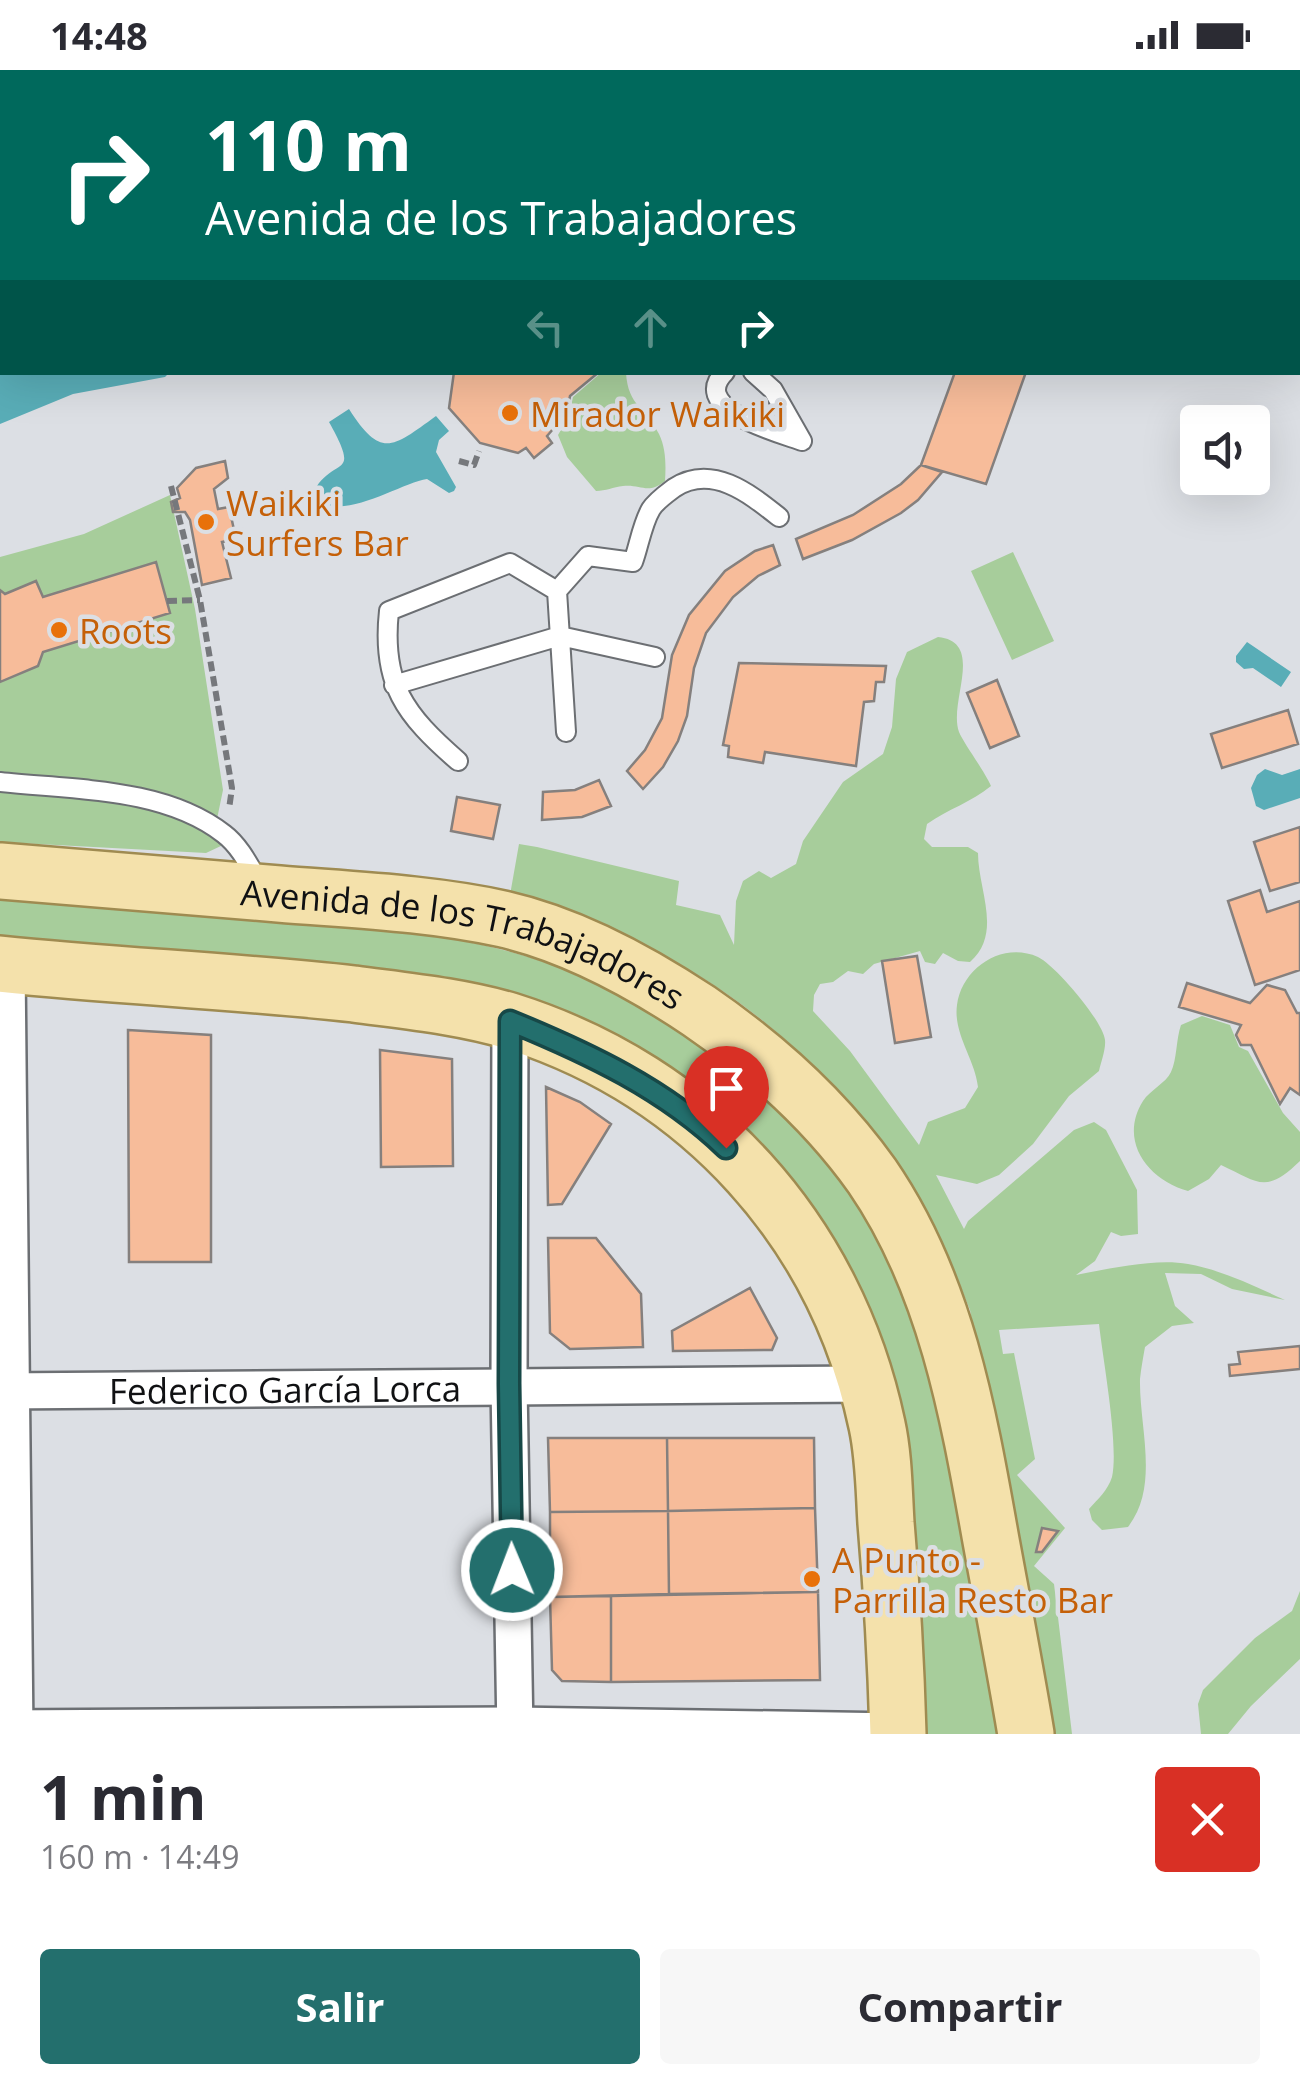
<!DOCTYPE html>
<html lang="es">
<meta charset="utf-8">
<style>
body{margin:0;font-family:"Open Sans",sans-serif;background:#f7f7f7;color:#2b2b33;height:100vh;display:flex;flex-direction:column;font-size:38px;white-space:nowrap}
*{box-sizing:border-box;margin:0}
p{font-size:32px;color:#7c7c81}
.icon{flex:none;width:55px;height:55px;fill:none;stroke:currentColor;stroke-width:2;stroke-linecap:round;stroke-linejoin:round}
.map{position:relative;height:1664px;overflow:hidden}
.details{display:flex;flex-direction:column;background:#fff;flex:1}
.details>*{flex:none}
.hud{position:absolute;left:0px;top:0px;width:1300px;height:305px;box-shadow:0 10px 40px #0002;background:#00695c;color:#fff;overflow:hidden}
.controls{position:absolute;left:1180px;top:335px;display:grid;gap:20px}
.controls a{display:grid;place-items:center;width:90px;height:90px;border-radius:10px;background:#fff;box-shadow:0 10px 40px #0002;font-size:50px}
.pin{position:absolute;display:grid;place-items:center;width:85px;height:85px;color:#fff;margin:-102px -42px;border-radius:50% 50% 50% 0;rotate:-45deg;box-shadow:0 0 10px #0007}
.pin .icon{rotate:45deg}
.me{position:absolute;width:110px;margin:-55px;rotate:359deg;stroke-linejoin:round;filter:drop-shadow(0 0 8px #0008)}
.turn{display:flex;align-items:center;gap:35px;height:210px;padding:0 40px;font-size:45px}
.turn .icon{width:130px;height:130px;stroke-width:2.5}
.turn b{display:block;font-size:70px;line-height:85px}
.lanes{display:flex;align-items:center;height:95px;padding:0 40px;background:#0003;justify-content:center;gap:50px;direction:ltr}
.lanes .off{opacity:.35}
.round{display:grid;place-items:center;flex:none;width:105px;height:105px;border-radius:10px;background:#f7f7f7}
.summary{display:flex;align-items:center;justify-content:space-between;height:170px;padding:0 40px}
h1{font-size:60px;font-weight:700;line-height:75px}
.action{display:flex;gap:20px;margin-top:auto;padding:20px 40px}
.action a{flex:1;height:115px;border-radius:10px;background:#236f6d;color:#fff;font-size:40px;font-weight:700;line-height:115px;text-align:center}
.action a+a{background:#f7f7f7;color:#2b2b33}
.status{display:flex;justify-content:space-between;align-items:center;height:70px;padding:0 50px;background:#fff;direction:ltr}
.status svg{height:28px;fill:currentColor}
.map>svg:first-child{display:block}
</style>
<div class="status"><b>14:48</b><svg viewBox="0 0 49 12"><path d="M0 12V9h3v3zM5 12V6h3v6zM10 12V3h3v9zM15 12V0h3v12zM26 1h20v11H26zM47 4h2v5h-2z"/></svg></div>
<div class="map">
<svg width="1300" height="1664" viewBox="0 0 1300 1664">
<rect width="100%" height="100%" fill="#dcdfe4"/>
<path fill="#a7cd9b" d="M602,302L626,303C628,336 646,338 659,364C666,378 666,396 665,411C648,425 641,414 623,416C613,417 606,421 596,421L567,387L558,365L569,346L573,327Z
M170,425L195,539L223,720L217,749L174,728L148,720L0,703V487L84,464Z
M1013,482L1054,571L1012,590L971,501Z
M938,567C986,572 948,632 959,662C964,674 984,700 991,716C972,732 948,739 927,754L924,769L932,777H968L978,783C978,820 1003,863 970,892L958,891L943,883L935,894L925,892L920,881L874,894L863,904L848,901L833,912L820,914L814,925L813,941L850,981L919,1075L928,1052L965,1038L978,1017C975,989 953,964 957,935C962,898 1002,871 1038,887C1055,895 1103,951 1105,970C1106,979 1101,992 1099,1001L1069,1026L1033,1074L999,1105L977,1114L936,1105L964,1159L968,1151L1074,1060L1094,1052L1106,1060L1137,1120L1138,1164L1121,1166L1111,1162L1095,1191L1076,1205C1108,1199 1155,1188 1188,1194C1222,1200 1254,1216 1285,1230L1232,1219L1201,1204L1165,1203L1175,1236L1194,1253L1172,1256L1145,1277C1143,1288 1141,1299 1140,1309C1139,1357 1160,1416 1128,1457L1102,1460L1092,1450L1089,1439C1098,1429 1108,1420 1112,1407C1119,1376 1103,1290 1099,1254L999,1260L1003,1284L1014,1283L1035,1389L1017,1405L1065,1458L1034,1496L1054,1514L1072,1664H1048L970,1240C961,1219 954,1197 944,1176C879,1041 757,922 618,864C583,849 546,838 510,825L519,774L537,777L679,811L676,835L720,845L734,875L736,831L743,811L759,801L771,808L796,794L803,771L843,712L883,684L892,657L896,609L907,582Z
M0,722C67,730 171,728 223,775L206,783L0,772Z
M0,827C95,835 191,844 286,852C361,858 438,862 511,882C695,931 874,1094 926,1279C938,1320 943,1363 952,1405C970,1491 988,1578 1005,1664H923L897,1331L888,1289L870,1240L849,1197L801,1121L715,1032L664,994L614,965L583,950L322,895L0,867Z
M1202,946L1230,955L1239,977L1248,981L1283,1043L1300,1062V1091C1265,1125 1258,1112 1221,1095L1209,1109L1188,1121C1148,1110 1118,1071 1143,1031C1150,1020 1166,1013 1171,1002C1177,990 1176,969 1181,955Z
M1300,1521V1589L1251,1636L1228,1664H1201L1198,1634L1203,1620L1255,1568L1292,1541Z"/>
<path fill="#59adb7" d="M0,0H632L2,2V302L169,303L165,307L73,324L0,354Z
M349,339C381,389 392,378 436,346L449,361L439,370L436,382L456,417L454,421L449,423L427,409C399,413 330,460 314,421C334,385 362,411 329,352Z
M1247,572L1291,602L1281,617L1253,598L1244,599L1236,592V586Z
M1265,699L1282,705L1300,699V728L1264,740L1256,736L1251,718L1257,705Z"/>
<path fill="#f7bc9a" stroke="#85807e" stroke-width="2.5" d="M454,302H599L570,326L566,347H557L554,358L547,366L552,373L534,388L526,378L518,383L480,373L449,338Z
M955,302H1026L986,414L921,395Z
M225,391L228,408L214,419L218,439L229,437L236,469L222,472L231,508L202,515L190,450L185,442H173L171,432L180,428L177,418L196,398Z
M921,395L942,402L918,430L901,443L852,470L803,489L796,469L853,445L901,414Z
M773,475L780,495L758,506L733,527L706,563L694,598L687,646L678,671L663,697L643,719L627,701L645,680L662,648L672,585L689,545L725,501L755,481Z
M156,492L170,543L43,582L38,596L0,612V520L5,524L36,511L43,527Z
M739,593L886,596L884,612H876L874,631L864,632L856,696L765,682L763,693L728,687L729,676L723,675Z
M997,610L1019,666L990,678L967,623Z
M1288,640L1298,674L1222,698L1211,664Z
M599,710L611,736L582,747L542,750L543,722L575,720Z
M457,727L500,735L493,769L451,761Z
M1300,757V812L1270,821L1254,772Z
M1260,820L1267,842L1300,831V900L1255,915L1228,831Z
M917,886L931,967L895,973L882,891Z
M1187,913L1250,933L1267,915L1285,920L1297,943H1300V1025L1290,1018L1280,1034L1251,975H1241L1236,965L1241,955L1179,937Z
M128,960L211,965V1192H129Z
M380,980L452,989L453,1096L381,1097Z
M546,1017L580,1032L611,1054L562,1134L548,1135Z
M548,1168H596L641,1224L643,1277L570,1279L550,1263Z
M750,1218L777,1268L772,1280L673,1281L672,1261Z
M1300,1276V1299L1230,1306L1229,1295L1240,1294L1238,1282Z
M548,1368H667L668,1441L550,1442Z
M667,1368H814L815,1438L668,1441Z
M815,1438L818,1522L669,1524L668,1441Z
M668,1441L669,1524L550,1527V1442Z
M1042,1458L1058,1461L1042,1482H1036Z
M818,1522L820,1610L611,1612V1526Z
M611,1526V1612L562,1611L552,1600L550,1527Z"/>
<g fill="none" stroke-linecap="round" stroke-linejoin="round">
<defs>
<path id="lane" d="M725,302C687,339 780,363 802,371
M753,302L773,320L802,371
M394,615L560,566L655,587
M566,662L557,521L588,486L633,492C639,476 642,454 651,439C656,431 666,424 674,418C712,393 750,424 779,447
M458,691C405,645 381,614 389,541L510,493L557,521
M0,712C72,720 164,717 224,764C240,776 250,797 260,814"/>
<g id="street">
<path d="M7,895L15,1664"/>
<path d="M510,951L509,1315L515,1664"/>
<path id="s1" d="M0,1321L868,1314"/>
<path d="M0,1658L515,1655L898,1661"/>
</g>
<g id="primary">
<path id="s2" d="M0,801C93,809 186,817 279,824C353,830 430,833 503,849C573,865 639,901 699,941C766,987 825,1040 872,1106C945,1212 968,1341 990,1465C1002,1531 1015,1598 1026,1664"/>
<path d="M0,894C118,906 236,911 354,924C406,931 459,936 510,951C700,1011 836,1161 877,1355C884,1387 884,1421 886,1453C892,1523 896,1594 898,1664"/>
</g>
</defs>
<use href="#lane" stroke="#6c6f73" stroke-width="22"/>
<use href="#street" stroke="#6c6f73" stroke-width="40"/>
<use href="#primary" stroke="#9f8b51" stroke-width="60"/>
<path stroke="#76787c" stroke-width="6" stroke-dasharray="10 5" stroke-linecap="butt" d="M1006,0L1007,2
M1088,0L1089,2
M1179,0V2
M459,391L474,395L479,381
M171,416L200,530L232,718L229,739
M167,531L200,530
M938,1502L954,1501"/>
<use href="#lane" stroke="#fff" stroke-width="18"/>
<use href="#street" stroke="#fff" stroke-width="35"/>
<use href="#primary" stroke="#f4e1ab" stroke-width="55"/>
</g>
<g fill="none" stroke-linecap="round" stroke-linejoin="round">
<defs>
<path id="route" d="M512,1500L509,1314L510,951C588,983 665,1019 726,1078"/>
</defs>
<use href="#route" stroke="#174847" stroke-width="25"/>
<use href="#route" stroke="#236f6d" stroke-width="18"/>
</g>
<g fill="#e8710a" stroke="#dcdfe4" stroke-width="4">
<circle cx="510" cy="343" r="10"/>
<circle cx="206" cy="452" r="10"/>
<circle cx="59" cy="560" r="10"/>
<circle cx="812" cy="1509" r="10"/>
</g>
<g text-anchor="middle" dominant-baseline="central" stroke-width="9" stroke-linejoin="round" paint-order="stroke">
<g font-size="35" fill="#c56008" stroke="#dcdfe4" text-anchor="start">
<text x="530" y="343">Mirador Waikiki</text>
<text x="226" y="432">Waikiki<tspan x="226" dy="40">Surfers Bar</tspan></text>
<text x="79" y="560">Roots</text>
<text x="832" y="1489">A Punto -<tspan x="832" dy="40">Parrilla Resto Bar</tspan></text>
</g>
<g font-size="35" fill="#101113" stroke="#dcdfe4">
<text stroke="none"><textPath href="#s2" startOffset="472">Avenida de los Trabajadores</textPath></text>
<text stroke="none"><textPath href="#s1" startOffset="285">Federico García Lorca</textPath></text>
</g>
</g>
</svg>
<div class="controls">
<a><svg class="icon" aria-label="sound" viewBox="0 0 24 24"><path d="M4 9h4l5-4v14l-5-4H4zM17 9q2 3 0 6"/></svg></a>
</div>
<div class="pin" style="left:726px;top:1078px;background:#d93025"><svg class="icon" aria-label="arrive" viewBox="0 0 24 24"><path d="M6 21V4h12l-3 4 3 4H6"/></svg></div>
<svg class="me" style="left:512px;top:1500px" viewBox="-20 -20 40 40"><circle r="17" fill="#236f6d" stroke="#fff" stroke-width="3"/><path d="M0-11L8 9 0 5-8 9z" fill="#fff"/></svg>
<div class="hud">
<div class="turn"><svg class="icon" aria-label="right" viewBox="0 0 24 24"><path d="M7 20v-9h11M14 6l5 5-5 5"/></svg><div><b>110 m</b>Avenida de los Trabajadores</div></div>
<div class="lanes"><svg class="icon off" aria-label="left" viewBox="0 0 24 24"><path d="M17 20v-9H6M10 6l-5 5 5 5"/></svg><svg class="icon off" aria-label="ahead" viewBox="0 0 24 24"><path d="M12 20V5M6 11l6-6 6 6"/></svg><svg class="icon" aria-label="right" viewBox="0 0 24 24"><path d="M7 20v-9h11M14 6l5 5-5 5"/></svg></div>
</div>
</div>
<section class="details">
<div class="summary"><div><h1>1 min</h1><p>160 m · 14:49</p></div><a class="round" style="background:#d93025;color:#fff"><svg class="icon" aria-label="close" viewBox="0 0 24 24"><path d="M6 6l12 12M18 6L6 18"/></svg></a></div>
<div class="action"><a>Salir</a><a>Compartir</a></div>
</section>
